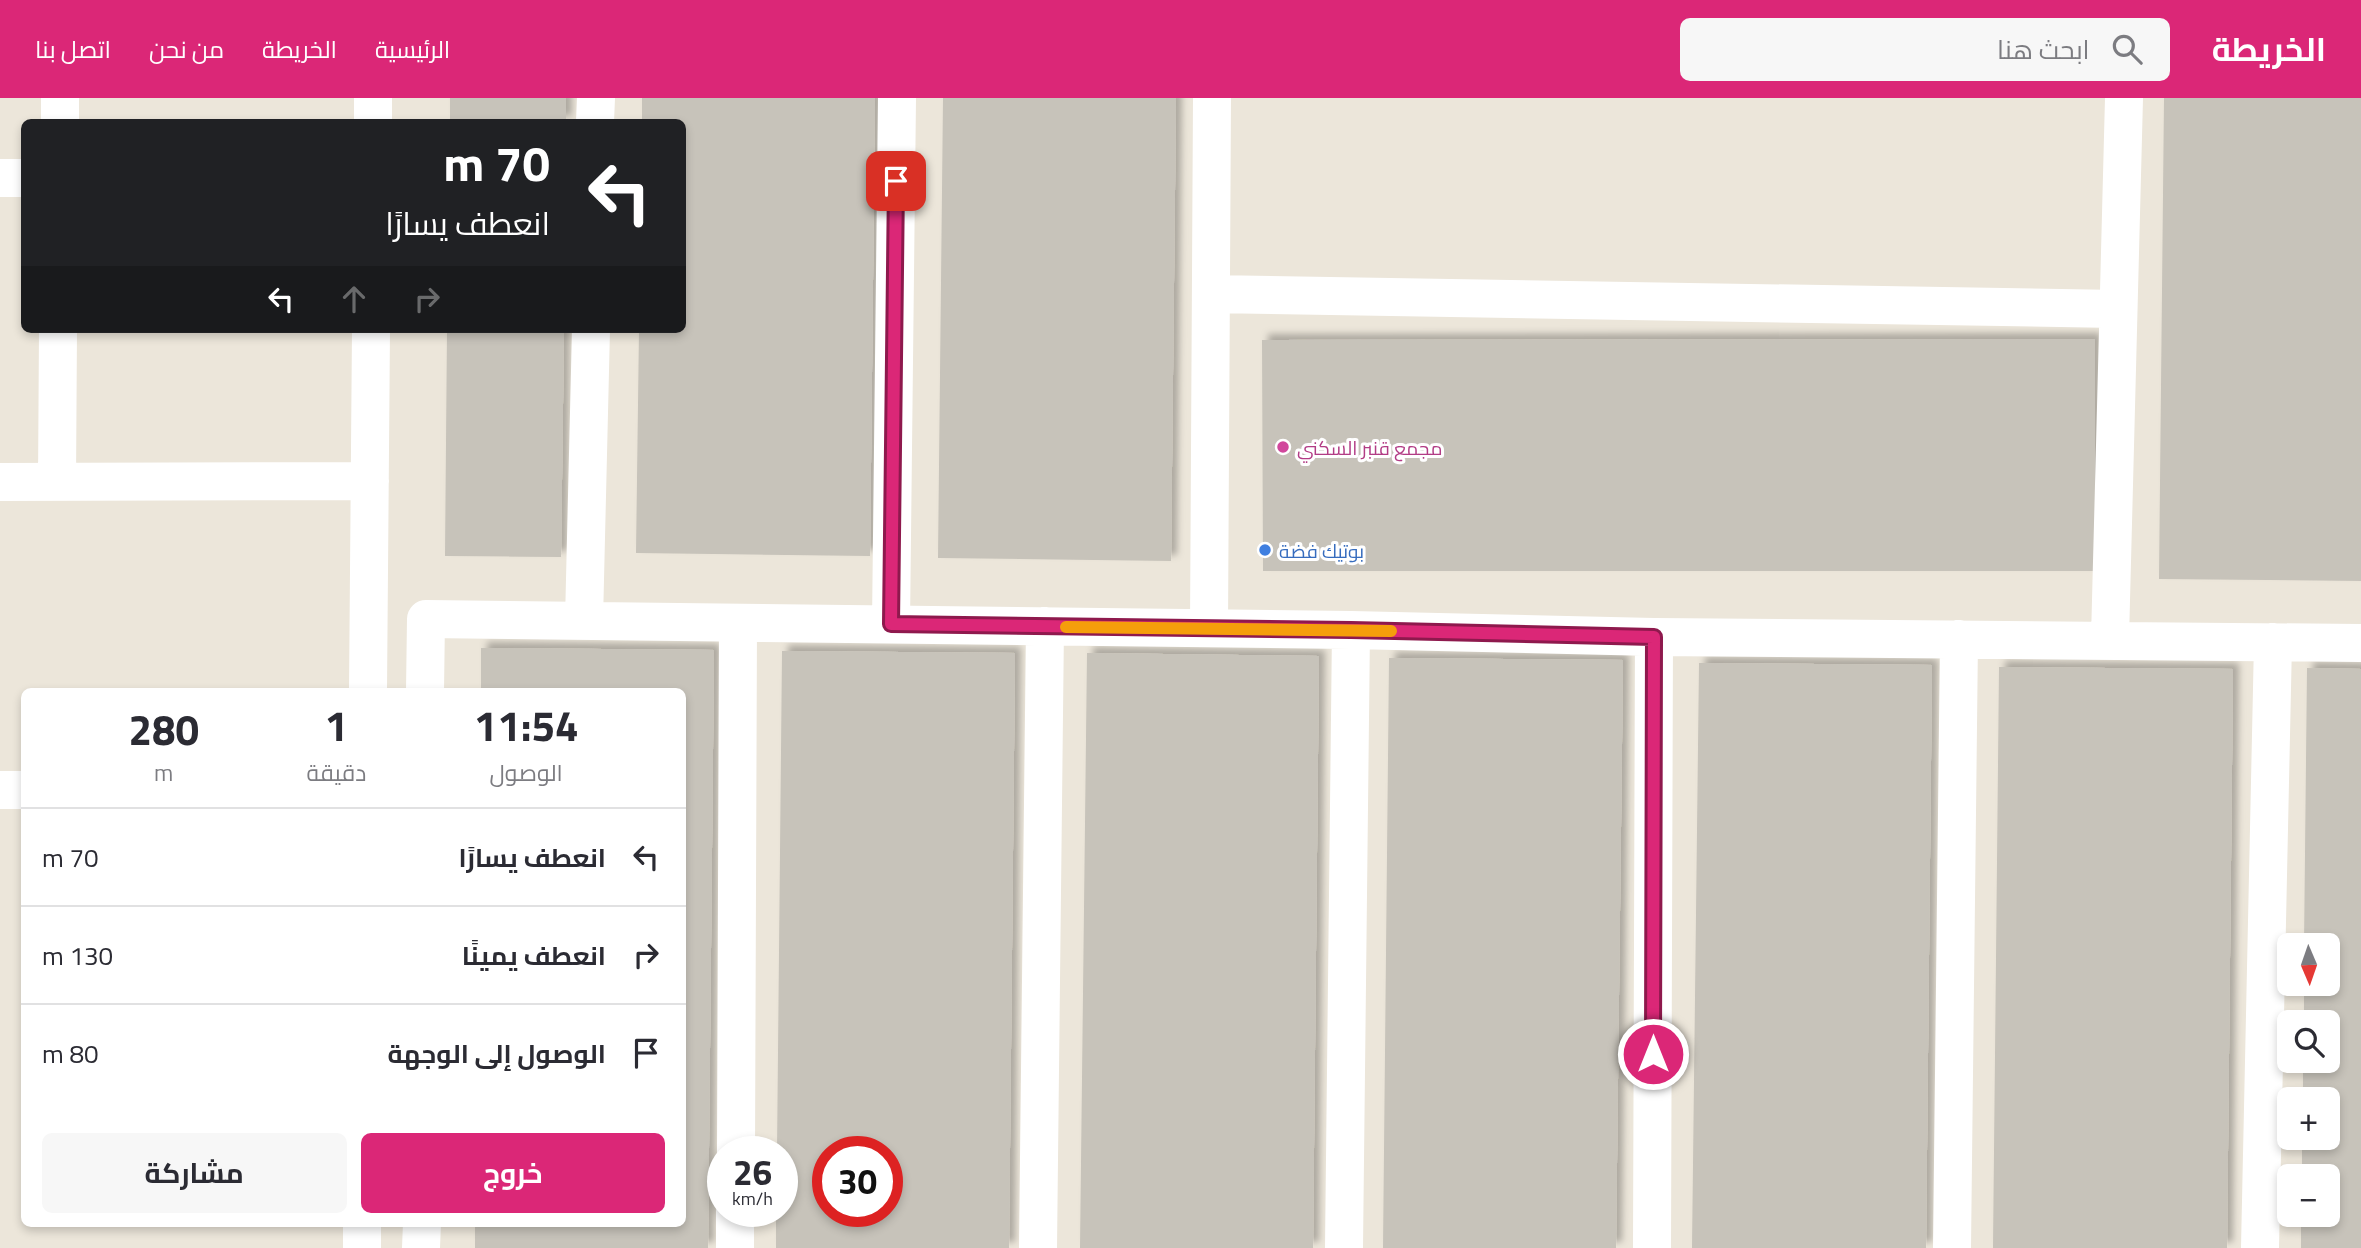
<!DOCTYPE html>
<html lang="ar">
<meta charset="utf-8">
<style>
body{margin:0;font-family:"Titillium Web",Cairo,sans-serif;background:#f7f7f7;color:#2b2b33;direction:rtl;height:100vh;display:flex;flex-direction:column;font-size:26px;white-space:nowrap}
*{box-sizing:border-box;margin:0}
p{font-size:23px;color:#7c7c81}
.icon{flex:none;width:38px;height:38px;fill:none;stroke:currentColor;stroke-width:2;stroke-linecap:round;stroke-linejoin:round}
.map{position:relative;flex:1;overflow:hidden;direction:ltr}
.panel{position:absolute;left:21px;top:590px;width:665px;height:539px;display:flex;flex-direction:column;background:#fff;border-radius:10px;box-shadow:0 4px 10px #0003;direction:rtl}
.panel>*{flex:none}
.guide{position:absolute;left:21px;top:21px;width:665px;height:214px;border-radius:10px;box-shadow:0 4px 10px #0003;direction:rtl;background:#202124;color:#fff;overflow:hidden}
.needle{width:46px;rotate:178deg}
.controls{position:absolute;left:2277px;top:835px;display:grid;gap:14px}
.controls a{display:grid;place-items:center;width:63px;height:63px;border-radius:10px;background:#fff;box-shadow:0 4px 10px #0003;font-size:35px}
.speed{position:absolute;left:707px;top:1038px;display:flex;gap:14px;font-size:35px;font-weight:700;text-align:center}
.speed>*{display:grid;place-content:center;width:91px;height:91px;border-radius:50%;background:#fff;box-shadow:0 4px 10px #0003;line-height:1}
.speed small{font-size:18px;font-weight:400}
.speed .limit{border:10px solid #d22;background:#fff;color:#111}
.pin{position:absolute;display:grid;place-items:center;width:60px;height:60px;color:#fff;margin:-30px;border-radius:14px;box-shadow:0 4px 10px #0006}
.me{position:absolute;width:77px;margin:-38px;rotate:0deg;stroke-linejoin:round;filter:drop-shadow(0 0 5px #0008)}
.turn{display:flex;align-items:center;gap:24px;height:147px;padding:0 21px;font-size:32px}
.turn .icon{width:91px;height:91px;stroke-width:2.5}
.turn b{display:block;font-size:49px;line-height:60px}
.lanes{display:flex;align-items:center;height:66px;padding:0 21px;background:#0003;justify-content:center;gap:35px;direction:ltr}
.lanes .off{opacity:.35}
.eta{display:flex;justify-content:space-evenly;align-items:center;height:119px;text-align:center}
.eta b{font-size:42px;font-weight:700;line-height:49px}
.primary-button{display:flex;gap:14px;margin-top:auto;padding:14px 21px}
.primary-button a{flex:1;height:80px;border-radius:10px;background:#db2777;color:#fff;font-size:28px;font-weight:700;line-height:80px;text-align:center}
.primary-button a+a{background:#f7f7f7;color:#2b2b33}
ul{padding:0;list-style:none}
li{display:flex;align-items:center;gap:21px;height:98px;padding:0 21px;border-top:2px solid #e1e1e2}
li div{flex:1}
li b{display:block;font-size:26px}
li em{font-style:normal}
header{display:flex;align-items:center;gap:42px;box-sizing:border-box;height:98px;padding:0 35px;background:#db2777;color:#fff}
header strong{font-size:33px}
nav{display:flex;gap:38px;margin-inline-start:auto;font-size:24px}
.search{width:490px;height:63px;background:#f7f7f7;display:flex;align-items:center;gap:18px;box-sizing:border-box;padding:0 24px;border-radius:10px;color:#7c7c81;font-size:26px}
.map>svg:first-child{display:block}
</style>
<header>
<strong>الخريطة</strong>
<div class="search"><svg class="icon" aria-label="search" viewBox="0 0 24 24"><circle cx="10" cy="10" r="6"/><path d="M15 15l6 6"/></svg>ابحث هنا</div>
<nav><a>الرئيسية</a><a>الخريطة</a><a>من نحن</a><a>اتصل بنا</a></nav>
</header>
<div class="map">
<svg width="2361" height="1150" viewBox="0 0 2361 1150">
<defs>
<filter id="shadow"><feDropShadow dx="6" dy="-6" stdDeviation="3.5" flood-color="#0004"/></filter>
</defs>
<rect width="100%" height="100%" fill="#ece6da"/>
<path fill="#c7c3ba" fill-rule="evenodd" filter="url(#shadow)" d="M450,0H566V24H450Z
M642,0H875L870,458L636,455L639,231H682V24H642Z
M943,0H1176L1171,463L938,460Z
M2164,0H2361V483L2159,481Z
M447,231H564L561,459L445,458Z
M2095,241V473H1263L1262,242Z
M481,550L714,552L708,1150H475V1125H682V593H481Z
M782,553L1015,555L1009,1150H776V1113H782V1054H777ZM828,1054H887V1113H828Z
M1087,555L1319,558L1313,1150H1080Z
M1389,560L1623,562L1616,1150H1383Z
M1699,565L1932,567L1926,1150H1692Z
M1999,569L2233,571L2227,1150H1993Z
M2307,570L2361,571V1150H2301V1116H2328V1078H2302V1040H2328V1001H2303V962H2328V924H2304V886H2328V847H2304Z"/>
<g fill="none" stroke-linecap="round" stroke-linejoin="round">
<path stroke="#fff" stroke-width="38" d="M60,24V0
M373,24V0
M595,24L596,0
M0,80H24
M1211,196L2118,211
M0,384L370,383
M57,384L58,231
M584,523L591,231
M891,526L897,0
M1209,530L1212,0
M2110,541L2124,0
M368,593L371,231
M425,593L426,521L1351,532L1654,539L2361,545
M0,692H24
M736,1054L738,525
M362,1150V1125
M421,1150L422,1125
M735,1150V1113
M1038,1150L1045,528
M1344,1150L1351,532
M1652,1150L1654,539
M1952,1150L1959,541
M2260,1150L2273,544"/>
</g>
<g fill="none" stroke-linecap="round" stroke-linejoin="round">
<defs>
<path id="route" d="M896,83L891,526L1351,532L1654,539L1653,956"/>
</defs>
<use href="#route" stroke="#8e194d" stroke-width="18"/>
<use href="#route" stroke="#db2777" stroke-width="12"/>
<path stroke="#f59e0b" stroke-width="12" d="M1066,529L1391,533"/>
</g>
<circle fill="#d1479c" stroke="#fff" stroke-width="2.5" cx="1283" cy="349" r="7"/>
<circle fill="#3f7fe0" stroke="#fff" stroke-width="2.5" cx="1265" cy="452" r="7"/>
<g text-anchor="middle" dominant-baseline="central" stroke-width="6" stroke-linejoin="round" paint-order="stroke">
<g font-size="19" fill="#b23c85" stroke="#fff" text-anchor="start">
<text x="1297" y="349">مجمع قنبر السكني</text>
</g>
<g font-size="19" fill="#366cbe" stroke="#fff" text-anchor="start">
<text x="1279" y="452">بوتيك فضة</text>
</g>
</g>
</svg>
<div class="controls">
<a><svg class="needle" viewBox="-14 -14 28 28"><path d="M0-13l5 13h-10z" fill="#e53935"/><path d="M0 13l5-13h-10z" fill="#7c7c81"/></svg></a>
<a><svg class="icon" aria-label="search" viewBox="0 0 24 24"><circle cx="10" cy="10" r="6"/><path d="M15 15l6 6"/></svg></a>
<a>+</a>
<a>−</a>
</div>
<div class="speed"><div>26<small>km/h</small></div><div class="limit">30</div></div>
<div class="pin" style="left:896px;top:83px;background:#d93025"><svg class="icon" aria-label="arrive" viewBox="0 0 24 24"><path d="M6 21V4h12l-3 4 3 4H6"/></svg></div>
<svg class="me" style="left:1653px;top:956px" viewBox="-20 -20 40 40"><circle r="17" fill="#db2777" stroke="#fff" stroke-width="3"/><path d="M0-11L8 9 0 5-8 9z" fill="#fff"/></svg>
<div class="guide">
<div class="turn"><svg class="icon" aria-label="left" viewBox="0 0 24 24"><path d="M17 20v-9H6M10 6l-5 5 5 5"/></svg><div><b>70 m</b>انعطف يسارًا</div></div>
<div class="lanes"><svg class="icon" aria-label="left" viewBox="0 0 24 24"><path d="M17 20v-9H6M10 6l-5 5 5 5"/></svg><svg class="icon off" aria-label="ahead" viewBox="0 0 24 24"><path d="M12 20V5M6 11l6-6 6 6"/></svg><svg class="icon off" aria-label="right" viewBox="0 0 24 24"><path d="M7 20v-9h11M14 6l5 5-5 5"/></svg></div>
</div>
<section class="panel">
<div class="eta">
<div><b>11:54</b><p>الوصول</p></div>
<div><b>1</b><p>دقيقة</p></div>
<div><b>280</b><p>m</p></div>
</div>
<ul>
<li><svg class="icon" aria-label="left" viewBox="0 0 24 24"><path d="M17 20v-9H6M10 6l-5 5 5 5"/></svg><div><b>انعطف يسارًا</b></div><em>70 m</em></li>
<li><svg class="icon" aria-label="right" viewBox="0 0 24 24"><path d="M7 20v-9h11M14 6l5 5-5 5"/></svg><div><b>انعطف يمينًا</b></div><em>130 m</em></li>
<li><svg class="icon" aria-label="arrive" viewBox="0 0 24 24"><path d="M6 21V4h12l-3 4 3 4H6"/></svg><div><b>الوصول إلى الوجهة</b></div><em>80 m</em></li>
</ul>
<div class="primary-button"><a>خروج</a><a>مشاركة</a></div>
</section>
</div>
